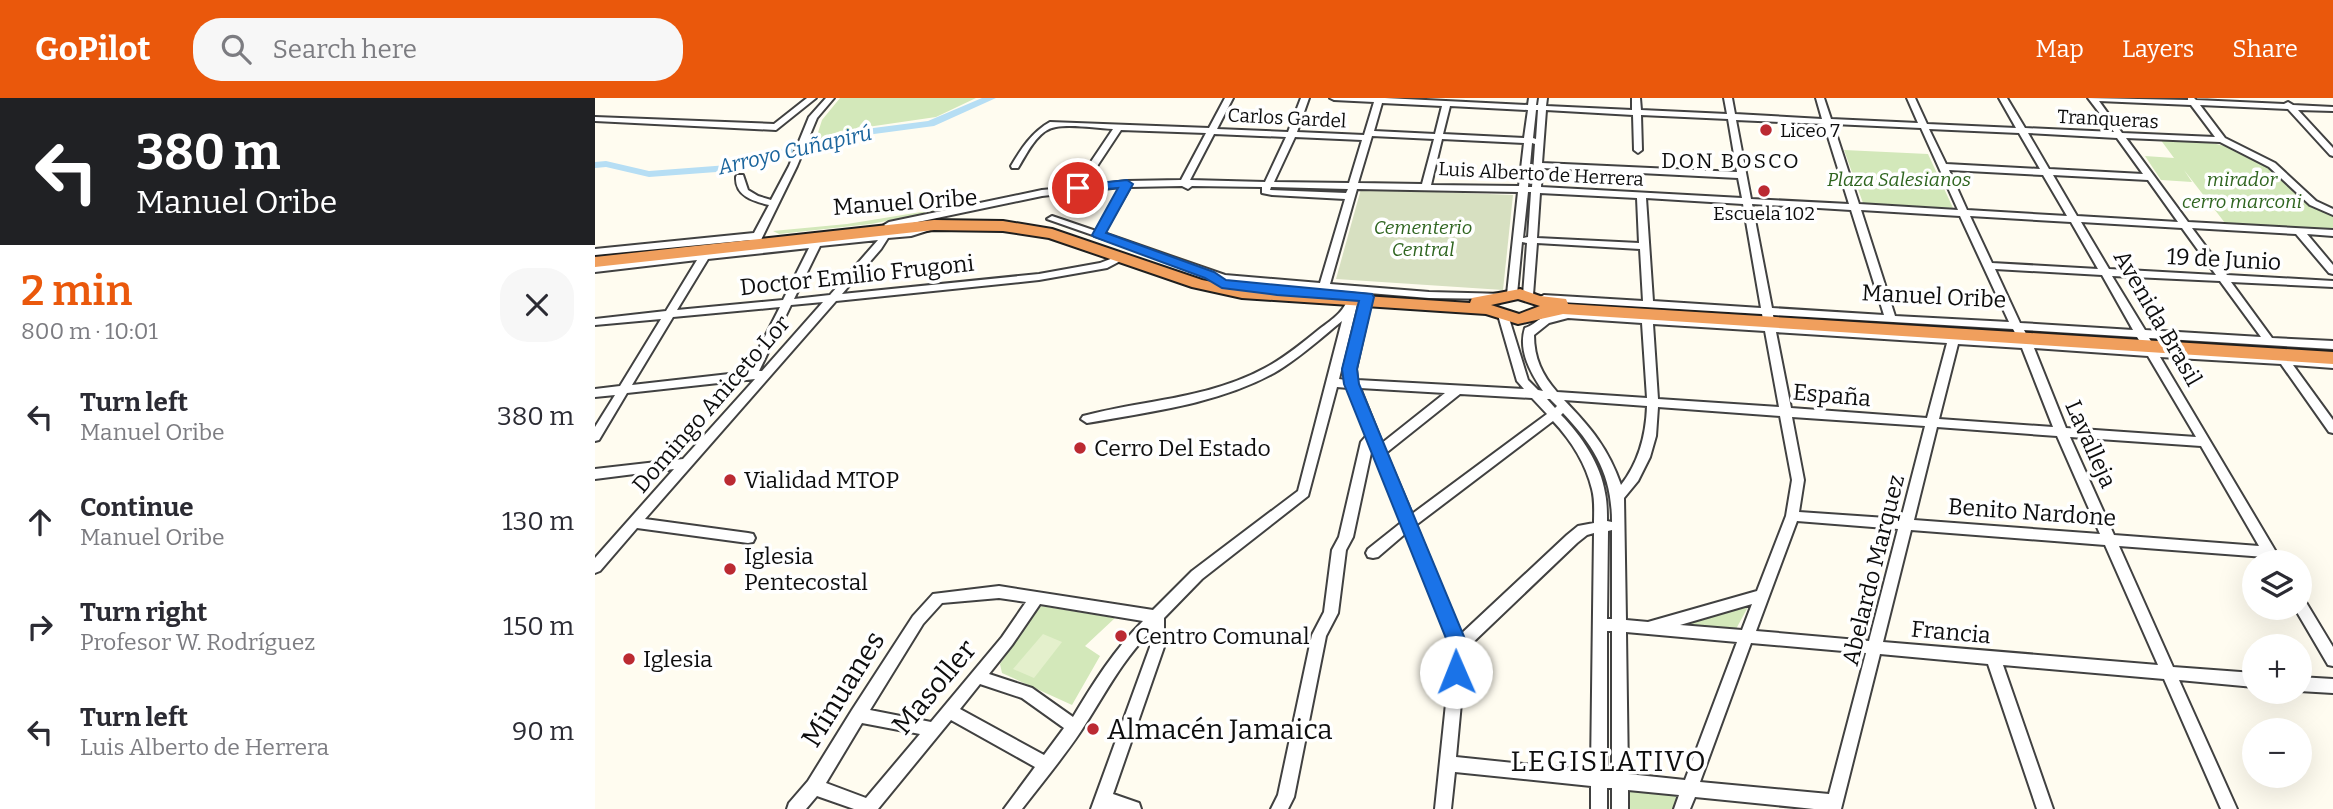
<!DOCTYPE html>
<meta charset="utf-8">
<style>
body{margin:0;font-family:Bitter,serif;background:#f7f7f7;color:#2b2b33;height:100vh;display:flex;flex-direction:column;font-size:26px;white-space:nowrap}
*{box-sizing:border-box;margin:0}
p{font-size:23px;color:#7c7c81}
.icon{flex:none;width:38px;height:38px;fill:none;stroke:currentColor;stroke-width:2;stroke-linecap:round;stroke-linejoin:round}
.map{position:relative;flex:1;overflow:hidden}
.panel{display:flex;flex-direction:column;background:#fff;width:595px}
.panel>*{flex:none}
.hud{background:#202124;color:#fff;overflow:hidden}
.fabs{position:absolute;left:1647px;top:452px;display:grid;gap:14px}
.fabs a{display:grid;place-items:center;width:70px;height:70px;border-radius:50%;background:#fff;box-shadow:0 7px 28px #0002;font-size:35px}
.pin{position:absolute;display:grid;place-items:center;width:60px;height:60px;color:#fff;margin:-30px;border:4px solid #fff;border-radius:50%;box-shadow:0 2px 7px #0007}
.me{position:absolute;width:77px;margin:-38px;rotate:359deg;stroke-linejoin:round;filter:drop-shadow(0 0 5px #0008)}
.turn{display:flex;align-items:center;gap:24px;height:147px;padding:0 21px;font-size:32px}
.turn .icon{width:91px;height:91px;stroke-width:2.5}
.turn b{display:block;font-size:49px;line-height:60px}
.round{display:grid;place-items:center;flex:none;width:74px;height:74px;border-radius:28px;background:#f7f7f7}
.summary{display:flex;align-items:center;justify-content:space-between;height:119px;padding:0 21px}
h1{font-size:42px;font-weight:600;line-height:52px;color:#ea580c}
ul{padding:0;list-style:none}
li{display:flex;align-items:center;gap:21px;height:105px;padding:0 21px}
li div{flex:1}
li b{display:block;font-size:26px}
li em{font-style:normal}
header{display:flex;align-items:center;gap:42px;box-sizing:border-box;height:98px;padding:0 35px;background:#ea580c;color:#fff}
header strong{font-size:33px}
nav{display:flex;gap:38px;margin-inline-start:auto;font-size:24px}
.search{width:490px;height:63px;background:#f7f7f7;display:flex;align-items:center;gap:18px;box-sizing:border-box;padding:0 24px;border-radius:28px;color:#7c7c81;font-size:26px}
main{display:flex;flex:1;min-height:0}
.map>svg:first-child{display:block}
</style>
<header>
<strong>GoPilot</strong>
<div class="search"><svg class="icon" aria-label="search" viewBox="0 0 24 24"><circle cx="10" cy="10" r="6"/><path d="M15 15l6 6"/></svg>Search here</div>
<nav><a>Map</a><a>Layers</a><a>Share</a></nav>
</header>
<main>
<section class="panel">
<div class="hud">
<div class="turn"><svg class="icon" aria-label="left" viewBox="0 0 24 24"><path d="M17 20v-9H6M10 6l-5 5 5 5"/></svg><div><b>380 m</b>Manuel Oribe</div></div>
</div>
<div class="summary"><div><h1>2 min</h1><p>800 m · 10:01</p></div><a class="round"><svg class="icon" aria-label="close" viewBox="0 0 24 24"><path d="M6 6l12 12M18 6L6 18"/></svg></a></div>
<ul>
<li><svg class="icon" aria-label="left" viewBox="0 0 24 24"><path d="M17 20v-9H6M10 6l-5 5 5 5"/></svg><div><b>Turn left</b><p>Manuel Oribe</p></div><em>380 m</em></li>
<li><svg class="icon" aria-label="ahead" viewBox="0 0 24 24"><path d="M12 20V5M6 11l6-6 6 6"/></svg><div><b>Continue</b><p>Manuel Oribe</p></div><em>130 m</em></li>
<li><svg class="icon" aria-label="right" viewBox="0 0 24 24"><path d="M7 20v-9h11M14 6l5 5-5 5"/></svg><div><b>Turn right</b><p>Profesor W. Rodríguez</p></div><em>150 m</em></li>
<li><svg class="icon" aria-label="left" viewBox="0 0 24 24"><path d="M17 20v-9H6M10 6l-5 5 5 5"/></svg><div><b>Turn left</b><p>Luis Alberto de Herrera</p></div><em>90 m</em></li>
</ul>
</section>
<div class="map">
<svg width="1738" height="711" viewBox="0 0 1738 711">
<rect width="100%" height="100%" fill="#fffcf0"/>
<path fill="#d3e8ba" d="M245,0H381L341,19L245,33L220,44L227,22Z
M1565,41C1613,44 1643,43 1682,75C1703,93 1710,107 1738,116V131L1630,125L1589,72L1597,84L1566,82L1550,58L1579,60Z
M1249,52L1333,56L1358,110L1268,105Z
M382,105L276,126L184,136L178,133L252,126Z
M446,508L520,520L490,548L505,558L477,607L407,575L405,566Z
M1153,509L1141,531L1085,527Z
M1035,691L1078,695L1084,702L1080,711H1031L1030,694Z"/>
<path fill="#d7e0c1" d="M766,91L918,97L908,192L741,181Z"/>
<path fill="#e4f0cc" d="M448,536L467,544L439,580L418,571Z"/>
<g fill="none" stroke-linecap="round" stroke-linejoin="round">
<path fill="#b6def4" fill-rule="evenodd" d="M387,0H401L339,28L249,40L218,53L166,61L135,73L54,79L11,69L0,70V64L11,63L54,73L133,67L164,55L212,48L247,34L333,23Z"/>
<defs>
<path id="minor" d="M212,0H221L181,32L0,23V19L179,26Z
M231,0H239L222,20L202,68L162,150L316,132L346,124L351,127L316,138L293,140L286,151L247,196L444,176L505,165L526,157L531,160L512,170L444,182L241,203L50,421L153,435L158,436L160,440L158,444L153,445L42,430L5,473L0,475V460L79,371L0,381V371L88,361L160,281L32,295L4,342L0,343V329L20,297L0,299V291L25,288L66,221L0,227V221L71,213L102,162L0,174V168L151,151L156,142L0,157V151L159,135L174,107C158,103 140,98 141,79L142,77H148L153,92L163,98L176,102L194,68L214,19ZM283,142L235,197L199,201L225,148ZM214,150L188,202L82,212L113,161ZM228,204L167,273H164L196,207ZM185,209L152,274L37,287L78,219Z
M630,0H638L622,31L693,34L706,0H714L702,34L769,37L779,4L739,2L735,0H790L933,7L934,0H942L941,7H943L944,0H952L951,8L1037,12V0H1045L1046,12L1132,16L1129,0H1137L1140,16L1227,21L1221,0H1229L1236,21L1323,25L1312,0H1320L1332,26L1421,30L1404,0H1412L1430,30L1519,34L1493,0L1593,2V0H1599L1601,2L1689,6L1693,4L1698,7L1738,9V13L1703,12L1738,50V58L1735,57L1693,11L1605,7L1630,40L1680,65L1721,103L1738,111V117L1715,107L1674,69L1625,44L1531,40L1593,124L1738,132V138L1712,136L1738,167V176L1734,175L1701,136L1597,130L1632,177L1738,183V189L1636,184L1677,240L1738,243V251L1554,240L1561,251L1738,262V270L1698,267L1738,322V335L1734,334L1686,266L1565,259L1687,464H1673L1670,459L1524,448L1578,569L1659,575V589L1584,582L1642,711H1626L1569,581L1408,567L1458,711H1442L1393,566L1285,556L1246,711H1219L1100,699L1095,711H1079L1084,697L1033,692V711H1017V690H1012V711H996V688L860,674L856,711H840L857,548L811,435L783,459L778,460L773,459L771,455L773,451L807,424L777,350L758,439L751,452L743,515L731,538L699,699L693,711H676L683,697L717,537L729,514L737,452L744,439L766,344L772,337L753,290L742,289L713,398L607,481L569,520V549L518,696L544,705L546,711H496L555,549V534C524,566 510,597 486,633C468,660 447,685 427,711H409L440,669L356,622L283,711H259L222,698L211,711H192L194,705L213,683L257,612L318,518L338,496L404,488L558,512L597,473L703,393L747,223C725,241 703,261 679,275C623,306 554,314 492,325L486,321L488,318C548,302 613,301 670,270C689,260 706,246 722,233C736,222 749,215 754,198L759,195L764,198L744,281L751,282L749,271L767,199L772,196L777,199L761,271L762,282L929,291L922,283L903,217L908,214L913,217L933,282L943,292L948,293C935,274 923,252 930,230C937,228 941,223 947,220C955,216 964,215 973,214L1169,226L1167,216L949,203L944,200L949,197L1048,203L1045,151L942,145L938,197L933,200L928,197L932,145L927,144L922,196L921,198H913L912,196L923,94L762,91L735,186L834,194L911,196V200L907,201L834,200L629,183L452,121L457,118L501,133L526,89L447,98L294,130L289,127L294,124L447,92L479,89L518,31C501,30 477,26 461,29C443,31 431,57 423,70H417L416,68C426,51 437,34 455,24L614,30ZM1504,3L1596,7L1620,39L1527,35ZM787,5L847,8L840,36L779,33ZM855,8L933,12L929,40L848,36ZM941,12H943L941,41L938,40ZM951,12L1038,17L1039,52L1043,55L1047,52L1046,17L1133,21L1142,74L947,65ZM1141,22L1229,26L1254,106L1156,101ZM1238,26L1326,30L1363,112L1264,106ZM1334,31L1424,35L1445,71L1351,66ZM526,32L611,35L586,82L532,83L489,88ZM1433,35L1522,40L1548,76L1454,71ZM619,36L691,39L670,84L595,82ZM777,38L839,41L827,86L763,85ZM700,39L767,42L754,85L679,84ZM847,41L929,45L924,88L836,87ZM937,45L940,46L937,89H933ZM947,70L1143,80L1147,100L946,89ZM1354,72L1448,77L1472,118L1372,112ZM1458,77L1553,82L1583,124L1482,118ZM587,88L593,91L597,88L667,89V95L677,97L750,101L725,185L630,177L509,135L535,89ZM676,89L753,91L751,95L675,92ZM933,94H936L933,139L928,140ZM945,95L1042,100L1044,145L942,140ZM1051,100L1148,106L1166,210L1058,203ZM1157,106L1256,112L1289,217L1177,210ZM1266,112L1365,118L1414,224L1300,218ZM1375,118L1476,124L1503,171L1397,165ZM1486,124L1587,130L1621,177L1514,171ZM1400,171L1507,177L1538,232L1425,225ZM1517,178L1625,183L1666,239L1550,232ZM1178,217L1418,231L1424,242L1180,227ZM973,220L1047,225L1052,300L962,294C947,277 939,260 939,237L954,225ZM1058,226L1170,233L1184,309L1063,301ZM1429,232L1542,239L1549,250L1435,243ZM1181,234L1352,245L1332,320L1196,310ZM1363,246L1427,250L1458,329L1344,321ZM1439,250L1553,258L1601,339L1471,330ZM765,290L850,295L787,345ZM865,296L937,300L952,316L817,416L791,355ZM952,301H955L962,308L960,310ZM969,302L1052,308C1051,337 1044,364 1026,387C1013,350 996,330 969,302ZM1063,309L1185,318L1197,382L1191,418L1162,493L1053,524L1031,522L1029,400L1043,383L1055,359L1061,338ZM968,315C1000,349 1017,377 1017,424L1012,423C1012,414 1012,404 1010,395C1006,367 986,337 966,317ZM1197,319L1330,328L1306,421L1204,414L1209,382ZM958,323C976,342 991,366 997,391C1000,402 999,414 999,425L983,428L972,437L866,536L821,427ZM1342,329L1462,338L1505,436L1319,422ZM1475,339L1606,348L1664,448L1519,437ZM1202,423L1303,431L1274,543L1161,533ZM1017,432V521H1012L1013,433ZM1316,432L1510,447L1563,567L1288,544ZM999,435L996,673L861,659L871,551L982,445L992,437ZM404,500L431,504L407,539L336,624L275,612L328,526L347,505ZM445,506L548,523C519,552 499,584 478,619L437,590L394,576L417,547ZM1157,506L1147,532L1085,527ZM1012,533H1017V675L1012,674ZM1031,534L1142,544L1090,682L1033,676ZM1156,545L1271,555L1234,696L1105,684ZM385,586L427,600L469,630L449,657L365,611ZM267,625L325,636L271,700L231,685Z
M1704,499L1709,501L1738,549V568L1733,567L1699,509H1704Z
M1704,579L1738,581V595L1704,593Z"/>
<path id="highway" d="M339,122L408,123L457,131L607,182L647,190L875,205L877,200L925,191L945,198L971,201L973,206L1738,254V266L968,216L923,226L891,216L647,200L597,189L454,140L408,133L339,132L0,169V159ZM923,201L945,208L924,216L896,207Z"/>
</defs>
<use href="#minor" stroke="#414141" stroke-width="4"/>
<use href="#highway" stroke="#1f1f1f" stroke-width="4"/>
<use href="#minor" fill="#fff" fill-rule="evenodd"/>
<use href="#highway" fill="#f09f5d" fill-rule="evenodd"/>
</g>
<path fill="#1a73e8" stroke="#114b97" stroke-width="2" d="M532,82L538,86L511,135L619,174L631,182L777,196L779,199L762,271L764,286L873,548L868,580L861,582L854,580L851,574L854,548L749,286L747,271L764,203L682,197L627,190L610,180L499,139L497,137L523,90L483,94L477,90L483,87Z"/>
<g fill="#bb2a32" stroke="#fff" stroke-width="2.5">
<circle cx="1171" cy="32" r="7"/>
<circle cx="1169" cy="93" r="7"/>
<circle cx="485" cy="350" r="7"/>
<circle cx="135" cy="382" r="7"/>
<circle cx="135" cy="471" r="7"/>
<circle cx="526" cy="538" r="7"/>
<circle cx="34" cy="561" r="7"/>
<circle cx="498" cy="631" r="7"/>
</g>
<g text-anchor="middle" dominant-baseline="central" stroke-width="7" stroke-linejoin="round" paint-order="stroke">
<g font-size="19" fill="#0e0e0e" stroke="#fff">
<text transform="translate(692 20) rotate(3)">Carlos Gardel</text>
<text transform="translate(1513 21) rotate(3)">Tranqueras</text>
<text transform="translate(946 76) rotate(3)">Luis Alberto de Herrera</text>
</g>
<g font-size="19" fill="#0e0e0e" stroke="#fff" text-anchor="start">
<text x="1185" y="32">Liceo 7</text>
<text x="1169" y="115" text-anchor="middle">Escuela 102</text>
</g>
<g font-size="19" font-style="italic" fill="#2f6520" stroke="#fff">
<text x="1304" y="81">Plaza Salesianos</text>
<text x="1647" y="81">mirador<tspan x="1647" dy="22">cerro marconi</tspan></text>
<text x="828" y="129">Cementerio<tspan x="828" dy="22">Central</tspan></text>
</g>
<g font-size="21" font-style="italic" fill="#1b659d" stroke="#fff">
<text transform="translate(200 52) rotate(-13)">Arroyo Cuñapirú</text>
</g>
<g font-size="21" letter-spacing="2" fill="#0e0e0e" stroke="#fff">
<text x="1136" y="63">DON BOSCO</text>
</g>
<g font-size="23" fill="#0e0e0e" stroke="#fff">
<text transform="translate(310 104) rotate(-4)">Manuel Oribe</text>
<text transform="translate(1629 161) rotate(3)">19 de Junio</text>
<text transform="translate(262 177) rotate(-6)">Doctor Emilio Frugoni</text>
<text transform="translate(1339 198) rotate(3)">Manuel Oribe</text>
<text transform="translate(1563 220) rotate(60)">Avenida Brasil</text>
<text transform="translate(1237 297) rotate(5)">España</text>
<text transform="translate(116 306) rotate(-49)">Domingo Aniceto Lor</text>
<text transform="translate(1496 346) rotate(66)">Lavalleja</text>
<text transform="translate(1437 414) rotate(4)">Benito Nardone</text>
<text transform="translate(1278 472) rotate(-76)">Abelardo Marquez</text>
<text transform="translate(1356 534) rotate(5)">Francia</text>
</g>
<g font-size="23" fill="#0e0e0e" stroke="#fff" text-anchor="start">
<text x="499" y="350">Cerro Del Estado</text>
<text x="149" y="382">Vialidad MTOP</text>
<text x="149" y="458">Iglesia<tspan x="149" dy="26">Pentecostal</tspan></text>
<text x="540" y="538">Centro Comunal</text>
<text x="48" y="561">Iglesia</text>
</g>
<g font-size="28" fill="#0e0e0e" stroke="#fff">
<text transform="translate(339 589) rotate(-50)">Masoller</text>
<text transform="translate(248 591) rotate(-58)">Minuanes</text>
</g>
<g font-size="28" fill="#0e0e0e" stroke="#fff" text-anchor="start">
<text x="512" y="631">Almacén Jamaica</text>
</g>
<g font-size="28" letter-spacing="2" fill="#0e0e0e" stroke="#fff">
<text x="1014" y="663">LEGISLATIVO</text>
</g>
</g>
</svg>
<div class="fabs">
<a><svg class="icon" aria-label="layers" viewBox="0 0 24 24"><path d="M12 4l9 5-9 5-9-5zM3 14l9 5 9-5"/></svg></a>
<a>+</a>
<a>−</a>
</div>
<div class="pin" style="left:483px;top:90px;background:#d93025"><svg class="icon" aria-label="arrive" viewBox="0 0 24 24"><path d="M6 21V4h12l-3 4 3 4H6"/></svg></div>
<svg class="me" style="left:861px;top:574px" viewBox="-20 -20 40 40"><circle r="19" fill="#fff"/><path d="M0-13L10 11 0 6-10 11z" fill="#1a73e8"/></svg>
</div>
</main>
